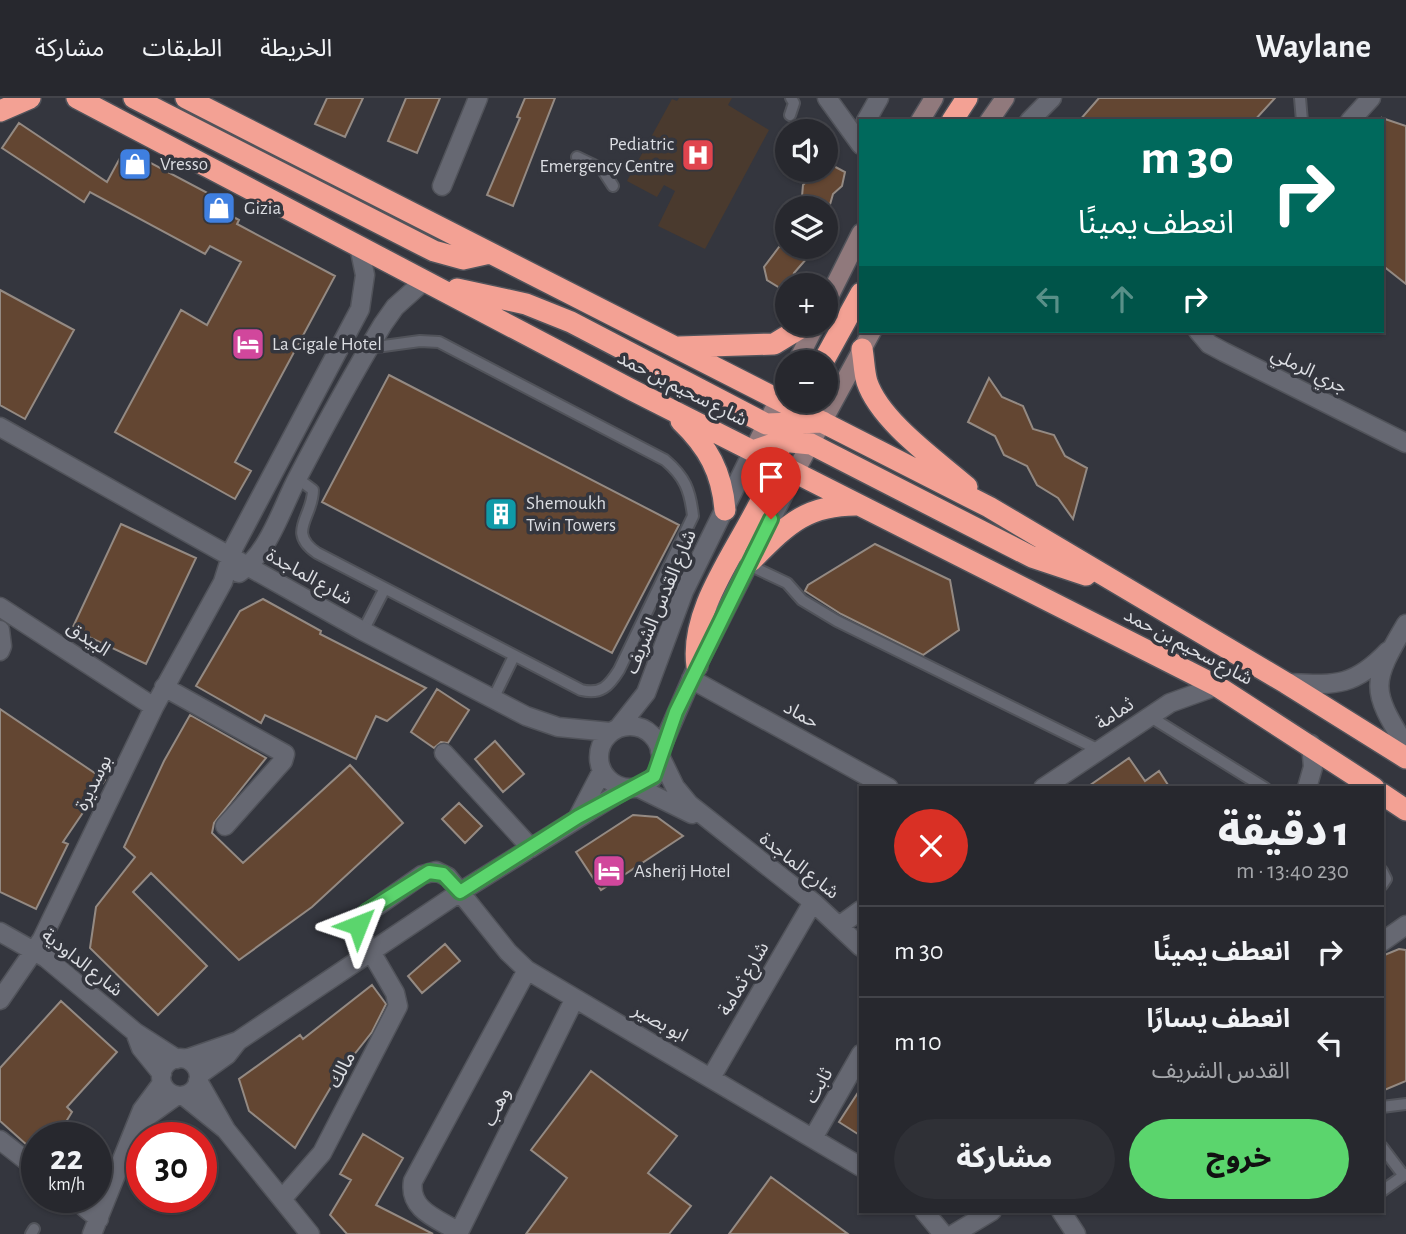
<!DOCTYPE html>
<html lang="ar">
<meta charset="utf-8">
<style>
body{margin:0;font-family:"Alegreya Sans","Noto Sans Arabic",sans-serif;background:#2f3036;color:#f1f3f6;direction:rtl;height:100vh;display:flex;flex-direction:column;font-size:26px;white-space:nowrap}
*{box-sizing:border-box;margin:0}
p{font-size:23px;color:#a4a6aa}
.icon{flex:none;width:38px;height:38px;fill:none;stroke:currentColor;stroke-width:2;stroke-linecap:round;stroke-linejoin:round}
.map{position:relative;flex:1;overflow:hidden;direction:ltr}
.details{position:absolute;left:859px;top:688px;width:525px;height:427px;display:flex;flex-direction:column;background:#27282e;border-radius:0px;box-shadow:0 2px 5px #0004,0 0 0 2px #43444a;direction:rtl}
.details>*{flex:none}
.guide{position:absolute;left:859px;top:21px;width:525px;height:214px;border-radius:0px;box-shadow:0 2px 5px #0004,0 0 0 2px #43444a;direction:rtl;background:#00695c;color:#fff;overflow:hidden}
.controls{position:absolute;left:775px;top:21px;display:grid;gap:14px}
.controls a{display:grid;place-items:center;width:63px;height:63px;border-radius:50%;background:#27282e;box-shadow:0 2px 5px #0004,0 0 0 2px #43444a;font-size:35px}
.speed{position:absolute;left:21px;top:1024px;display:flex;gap:14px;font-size:35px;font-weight:700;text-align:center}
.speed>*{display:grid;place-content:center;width:91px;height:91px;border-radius:50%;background:#27282e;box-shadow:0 2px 5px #0004,0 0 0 2px #43444a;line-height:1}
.speed small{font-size:18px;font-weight:400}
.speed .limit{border:10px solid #d22;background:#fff;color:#111}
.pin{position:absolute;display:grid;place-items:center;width:60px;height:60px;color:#fff;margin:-72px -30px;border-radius:50% 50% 50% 0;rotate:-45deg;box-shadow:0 0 7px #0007}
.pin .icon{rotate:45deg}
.me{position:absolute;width:77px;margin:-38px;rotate:45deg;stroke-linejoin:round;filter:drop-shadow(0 0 5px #0008)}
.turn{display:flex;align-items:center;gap:24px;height:147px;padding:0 35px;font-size:32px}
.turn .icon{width:91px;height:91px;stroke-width:2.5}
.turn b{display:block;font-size:49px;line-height:60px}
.lanes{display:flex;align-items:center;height:66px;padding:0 35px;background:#0003;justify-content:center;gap:35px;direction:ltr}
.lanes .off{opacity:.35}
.round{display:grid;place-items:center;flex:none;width:74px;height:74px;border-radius:37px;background:#2f3036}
.head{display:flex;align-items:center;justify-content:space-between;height:119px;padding:0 35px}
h1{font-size:42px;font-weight:800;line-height:52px}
.cta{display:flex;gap:14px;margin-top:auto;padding:14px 35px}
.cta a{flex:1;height:80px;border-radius:42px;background:#5bd56d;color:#111;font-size:28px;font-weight:800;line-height:80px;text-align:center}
.cta a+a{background:#2f3036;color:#f1f3f6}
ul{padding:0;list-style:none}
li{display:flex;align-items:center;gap:21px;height:91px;padding:0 35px;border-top:2px solid #43444a}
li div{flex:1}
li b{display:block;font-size:26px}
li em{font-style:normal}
header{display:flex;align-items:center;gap:42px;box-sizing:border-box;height:98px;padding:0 35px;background:#27282e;border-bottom:2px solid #43444a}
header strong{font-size:33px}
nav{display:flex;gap:38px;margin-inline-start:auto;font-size:24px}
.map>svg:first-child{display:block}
</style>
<header>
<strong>Waylane</strong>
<nav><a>الخريطة</a><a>الطبقات</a><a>مشاركة</a></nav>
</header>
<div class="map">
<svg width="1406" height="1136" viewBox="0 0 1406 1136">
<rect width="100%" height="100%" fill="#34363e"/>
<path fill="#4a3a2e" d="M679,0H732L728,7L769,32L705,151L658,128L675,93L664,87L657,99L627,83L672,1L677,3Z"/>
<path fill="#634632" stroke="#948a83" stroke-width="2" d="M327,0H363L345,39L315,26Z
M406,0H440L417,55L388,43Z
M525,0H555L513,108L487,97L520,20L517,19Z
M1099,0H1275L1254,23H1079Z
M1382,20L1406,28V186L1382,167Z
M19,25L107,84L121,58L130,63L134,56L232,108L228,116L239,122L237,126L335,178L235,364L251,373L235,401L115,334L181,212L207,227L241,164L210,148L205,156L90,94L84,104L2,50Z
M826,64L845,74L842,88L833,96L829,110H801L803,87L818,72H826Z
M779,149H810L808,159L794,175L791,187H788V195L767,182L764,169Z
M0,192L74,232L25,321L0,307Z
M389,277L679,427L612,555L322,404Z
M989,280L1002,299L1023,308L1033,331L1054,337L1065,358L1087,370L1073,421L1058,400L1037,387L1027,368L1004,357L995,338L968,324Z
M121,426L196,460L146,566L72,531Z
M875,446L950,482L959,532L923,557L841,516L805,493L808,487Z
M263,501L321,533L320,536L426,590L387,623L376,618L356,661L265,617L261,625L196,588L240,513Z
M437,591L469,612L448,645L441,644L434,650L411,634Z
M0,611L105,682L63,744L68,746L36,811L0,794Z
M190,617L266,660L214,725L212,735L243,765L350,667L403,725L312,809L239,862L151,775L133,794L207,868L158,917L90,850L96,809L135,759L124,749L164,663Z
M495,643L524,676L503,694L475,661Z
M1129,660L1145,683L1159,673L1170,690H1086Z
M459,705L482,728L465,745L442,721Z
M633,717L657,719L683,738L601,792L576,754Z
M445,846L460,863L422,895L408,878Z
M1399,851L1406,852V983L1382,993V858Z
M372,887L386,906L372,934L338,977L295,1050L249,1013L239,981L300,937L303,941Z
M61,903L117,954L67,1009L72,1014L56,1040H37V1056L0,1023V970Z
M591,973L677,1038L648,1075L691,1108L669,1136H526L567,1080L531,1052Z
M861,990V1038L839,1024Z
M363,1036L403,1060L376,1107L433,1136H347L330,1117L351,1082L340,1076Z
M771,1079L848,1136H729Z"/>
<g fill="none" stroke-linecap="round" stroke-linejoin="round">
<defs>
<path id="lane" d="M1300,0L1302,23
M790,17L794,5L791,0
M577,59L602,71L613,88
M297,380L313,392C313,419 286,434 317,455L581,592C601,597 609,588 619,572L693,418C690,392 685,379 665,362L439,244L420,243L369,250
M749,467L787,485L802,502L837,523L1099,652
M363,533L384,492
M493,601L514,558
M1149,618L1265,690
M1382,773L1386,781L1382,787
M1382,1009L1406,1006
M1382,1049L1404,1078
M1382,1093L1406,1076
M31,1136L34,1131"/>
<path id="street" d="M827,0L861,47
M866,23L879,0
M1029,23L1052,0
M1350,23L1371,0
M442,88L478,0
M1198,233L1209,246L1224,254L1406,345
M0,329L363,533L526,618L558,629L610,634
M239,475C270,453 281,411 298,379C325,327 353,276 383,226L395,209L425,182
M0,509L154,609
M1406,526C1371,585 1370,591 1406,648
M0,532L2,548L0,553
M691,581L889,690
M1286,585C1334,587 1353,590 1388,553
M164,589L285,656L283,663L225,728
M599 659a31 31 0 1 1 62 0a31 31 0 1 1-62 0Z
M619,629L646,595L684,493L753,353
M660,653L697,568L795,374
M444,655L531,750
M661,660L675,689L689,706L813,804L861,849
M637,689L692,716
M1043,690L1170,605L1217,588
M1307,690L1313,669L1311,646
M578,719L602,673
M839,828L861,812
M0,834L46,860L135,934L177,961
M1382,844L1406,827
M0,902L42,841L154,609L223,484L234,449L360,211L365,177L359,148
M135,934L141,950L162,976
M161 979a19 19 0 1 1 38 0a19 19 0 1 1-38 0Z
M186,961L238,943
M199,977L227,957L238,943L460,794L627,690
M712,978L813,804
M198,983L226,1032L310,1136
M184,998L225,1031
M137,1026L176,998
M813,1040L861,956
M0,1042L37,1071
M72,1099L99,1121
M282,1101L322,1055L398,908L395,895L359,833V821L422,777L436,773L448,779L508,854L527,872L861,1069
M924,1113L943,1136
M1061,1113L1076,1136
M459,1134C438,1121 408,1112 413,1083L527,872
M92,1136L142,1012L162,985
M458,1136L574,902
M954,1136L992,1113"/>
<path id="secondary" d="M920,23L934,0
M989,23L1005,0
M826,205L861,135
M797,264L816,226
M753,353L788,283
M795,374L872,233"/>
<path id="highway" d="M77,0L632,292L1217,588L1374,690
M134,0L434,153L463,161L490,155
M186,0L989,409L1286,585L1406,660
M0,13L30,0
M952,23L967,0
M457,191L526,206L571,224L766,326L823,324
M679,249L774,246L807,226
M862,251C864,262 864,274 867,284C880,323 936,362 967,389
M823,264L861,195
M681,323C708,349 722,374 725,412
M753,353L781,343L811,346L1032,459L1086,477
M751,463C787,427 806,406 859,407
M697,568C687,496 767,422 779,352
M1382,696L1406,712"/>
</defs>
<use href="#lane" stroke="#51535a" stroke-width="14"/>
<use href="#street" stroke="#51535a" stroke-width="21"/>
<use href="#secondary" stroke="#51535a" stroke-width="21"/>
<use href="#highway" stroke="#51535a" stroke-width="24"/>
<use href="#lane" stroke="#666872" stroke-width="10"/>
<use href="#street" stroke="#666872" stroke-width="18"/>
<use href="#secondary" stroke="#90797c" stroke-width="18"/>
<use href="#highway" stroke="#f3a194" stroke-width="21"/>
</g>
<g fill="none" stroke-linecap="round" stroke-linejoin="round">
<defs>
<path id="route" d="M358,827L359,821L367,813L429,774L443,776L460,794L578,719L654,678L676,614L771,421"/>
</defs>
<use href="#route" stroke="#3b8a47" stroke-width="18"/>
<use href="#route" stroke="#5bd56d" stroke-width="12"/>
</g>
<defs>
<symbol id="hospital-square" viewBox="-11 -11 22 22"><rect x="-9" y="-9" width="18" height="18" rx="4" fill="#e0444e" stroke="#34363e"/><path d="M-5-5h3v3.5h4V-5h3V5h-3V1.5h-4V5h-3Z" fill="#fff"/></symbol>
<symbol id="shop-square" viewBox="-11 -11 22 22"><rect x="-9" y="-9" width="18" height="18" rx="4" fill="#3f7fe0" stroke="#34363e"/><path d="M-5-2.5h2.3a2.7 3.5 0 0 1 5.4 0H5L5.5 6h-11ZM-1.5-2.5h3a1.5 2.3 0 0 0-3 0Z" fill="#fff"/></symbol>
<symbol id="hotel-square" viewBox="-11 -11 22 22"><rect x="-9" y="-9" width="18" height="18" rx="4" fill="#d1479c" stroke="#34363e"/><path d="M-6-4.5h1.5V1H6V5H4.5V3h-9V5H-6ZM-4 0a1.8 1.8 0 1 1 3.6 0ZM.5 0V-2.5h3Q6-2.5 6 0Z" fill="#fff"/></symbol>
<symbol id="building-square" viewBox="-11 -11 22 22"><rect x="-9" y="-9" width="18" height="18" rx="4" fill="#0f9aa8" stroke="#34363e"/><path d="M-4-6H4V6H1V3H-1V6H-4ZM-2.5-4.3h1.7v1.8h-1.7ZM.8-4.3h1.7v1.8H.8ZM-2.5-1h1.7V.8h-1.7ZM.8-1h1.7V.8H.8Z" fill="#fff"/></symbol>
</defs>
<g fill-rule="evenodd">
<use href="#hospital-square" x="679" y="38" width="38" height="38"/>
<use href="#shop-square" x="116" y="47" width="38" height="38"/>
<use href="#shop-square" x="200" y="91" width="38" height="38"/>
<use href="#hotel-square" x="229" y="227" width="38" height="38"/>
<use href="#building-square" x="482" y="397" width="38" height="38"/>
<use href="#hotel-square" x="590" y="754" width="38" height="38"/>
</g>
<g text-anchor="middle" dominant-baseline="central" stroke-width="7" stroke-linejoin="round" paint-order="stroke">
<g font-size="19" fill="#dbdde2" stroke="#34363e" text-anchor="start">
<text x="674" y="46" text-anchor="end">Pediatric<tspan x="674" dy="22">Emergency Centre</tspan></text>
<text x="160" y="66">Vresso</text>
<text x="244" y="110">Gizia</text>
<text x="272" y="246">La Cigale Hotel</text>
<text x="526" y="405">Shemoukh<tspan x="526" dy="22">Twin Towers</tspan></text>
<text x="634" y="773">Asherij Hotel</text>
</g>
<g font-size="19" fill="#dbdde2" stroke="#34363e">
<text transform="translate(1309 273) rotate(26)">جري الرملي</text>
<text transform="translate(682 291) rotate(27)">شارع سحيم بن حمد</text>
<text transform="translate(309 479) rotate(29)">شارع الماجدة</text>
<text transform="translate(661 504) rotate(-67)">شارع القدس الشريف</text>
<text transform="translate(88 541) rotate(33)">البيدق</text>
<text transform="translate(1188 549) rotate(28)">شارع سحيم بن حمد</text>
<text transform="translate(1115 616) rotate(-34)">ثمامة</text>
<text transform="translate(801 617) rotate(29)">حماد</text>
<text transform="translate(94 685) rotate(-64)">بوسديرة</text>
<text transform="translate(799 768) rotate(38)">شارع الماجدة</text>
<text transform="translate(82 865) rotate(38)">شارع الداودية</text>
<text transform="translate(744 881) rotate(-60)">شارع ثمامة</text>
<text transform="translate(660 925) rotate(29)">ابو بصير</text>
<text transform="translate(342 972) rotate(-62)">مالك</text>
<text transform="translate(819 988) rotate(-60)">ثابت</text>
<text transform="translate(497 1009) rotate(-64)">وهب</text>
</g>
</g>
</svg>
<div class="controls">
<a><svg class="icon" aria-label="sound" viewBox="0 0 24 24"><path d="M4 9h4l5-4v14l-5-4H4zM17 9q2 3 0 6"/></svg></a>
<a><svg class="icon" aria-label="layers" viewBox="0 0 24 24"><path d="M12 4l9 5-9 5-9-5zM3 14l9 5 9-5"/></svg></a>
<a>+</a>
<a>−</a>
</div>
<div class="speed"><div>22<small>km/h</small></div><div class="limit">30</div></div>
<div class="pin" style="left:771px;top:421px;background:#d93025"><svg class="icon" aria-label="arrive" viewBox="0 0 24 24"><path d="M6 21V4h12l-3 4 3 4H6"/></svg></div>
<svg class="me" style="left:358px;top:827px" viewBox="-20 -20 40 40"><path d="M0-17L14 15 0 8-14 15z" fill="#5bd56d" stroke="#fff" stroke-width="4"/></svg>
<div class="guide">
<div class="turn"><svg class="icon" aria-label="right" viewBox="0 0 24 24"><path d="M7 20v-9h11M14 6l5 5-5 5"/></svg><div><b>30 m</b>انعطف يمينًا</div></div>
<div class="lanes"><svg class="icon off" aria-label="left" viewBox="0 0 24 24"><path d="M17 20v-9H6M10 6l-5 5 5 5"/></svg><svg class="icon off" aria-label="ahead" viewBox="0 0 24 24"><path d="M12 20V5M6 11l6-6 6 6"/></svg><svg class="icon" aria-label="right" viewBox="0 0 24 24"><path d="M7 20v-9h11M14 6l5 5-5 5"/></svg></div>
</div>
<section class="details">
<div class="head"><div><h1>1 دقيقة</h1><p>230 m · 13:40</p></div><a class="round" style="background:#d93025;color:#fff"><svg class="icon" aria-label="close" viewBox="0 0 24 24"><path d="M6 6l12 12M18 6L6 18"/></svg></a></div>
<ul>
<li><svg class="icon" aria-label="right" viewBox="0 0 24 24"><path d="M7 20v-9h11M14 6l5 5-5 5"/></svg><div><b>انعطف يمينًا</b></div><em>30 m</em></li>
<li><svg class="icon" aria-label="left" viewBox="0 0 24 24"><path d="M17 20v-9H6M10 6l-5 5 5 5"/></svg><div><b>انعطف يسارًا</b><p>القدس الشريف</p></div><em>10 m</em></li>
</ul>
<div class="cta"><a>خروج</a><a>مشاركة</a></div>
</section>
</div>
